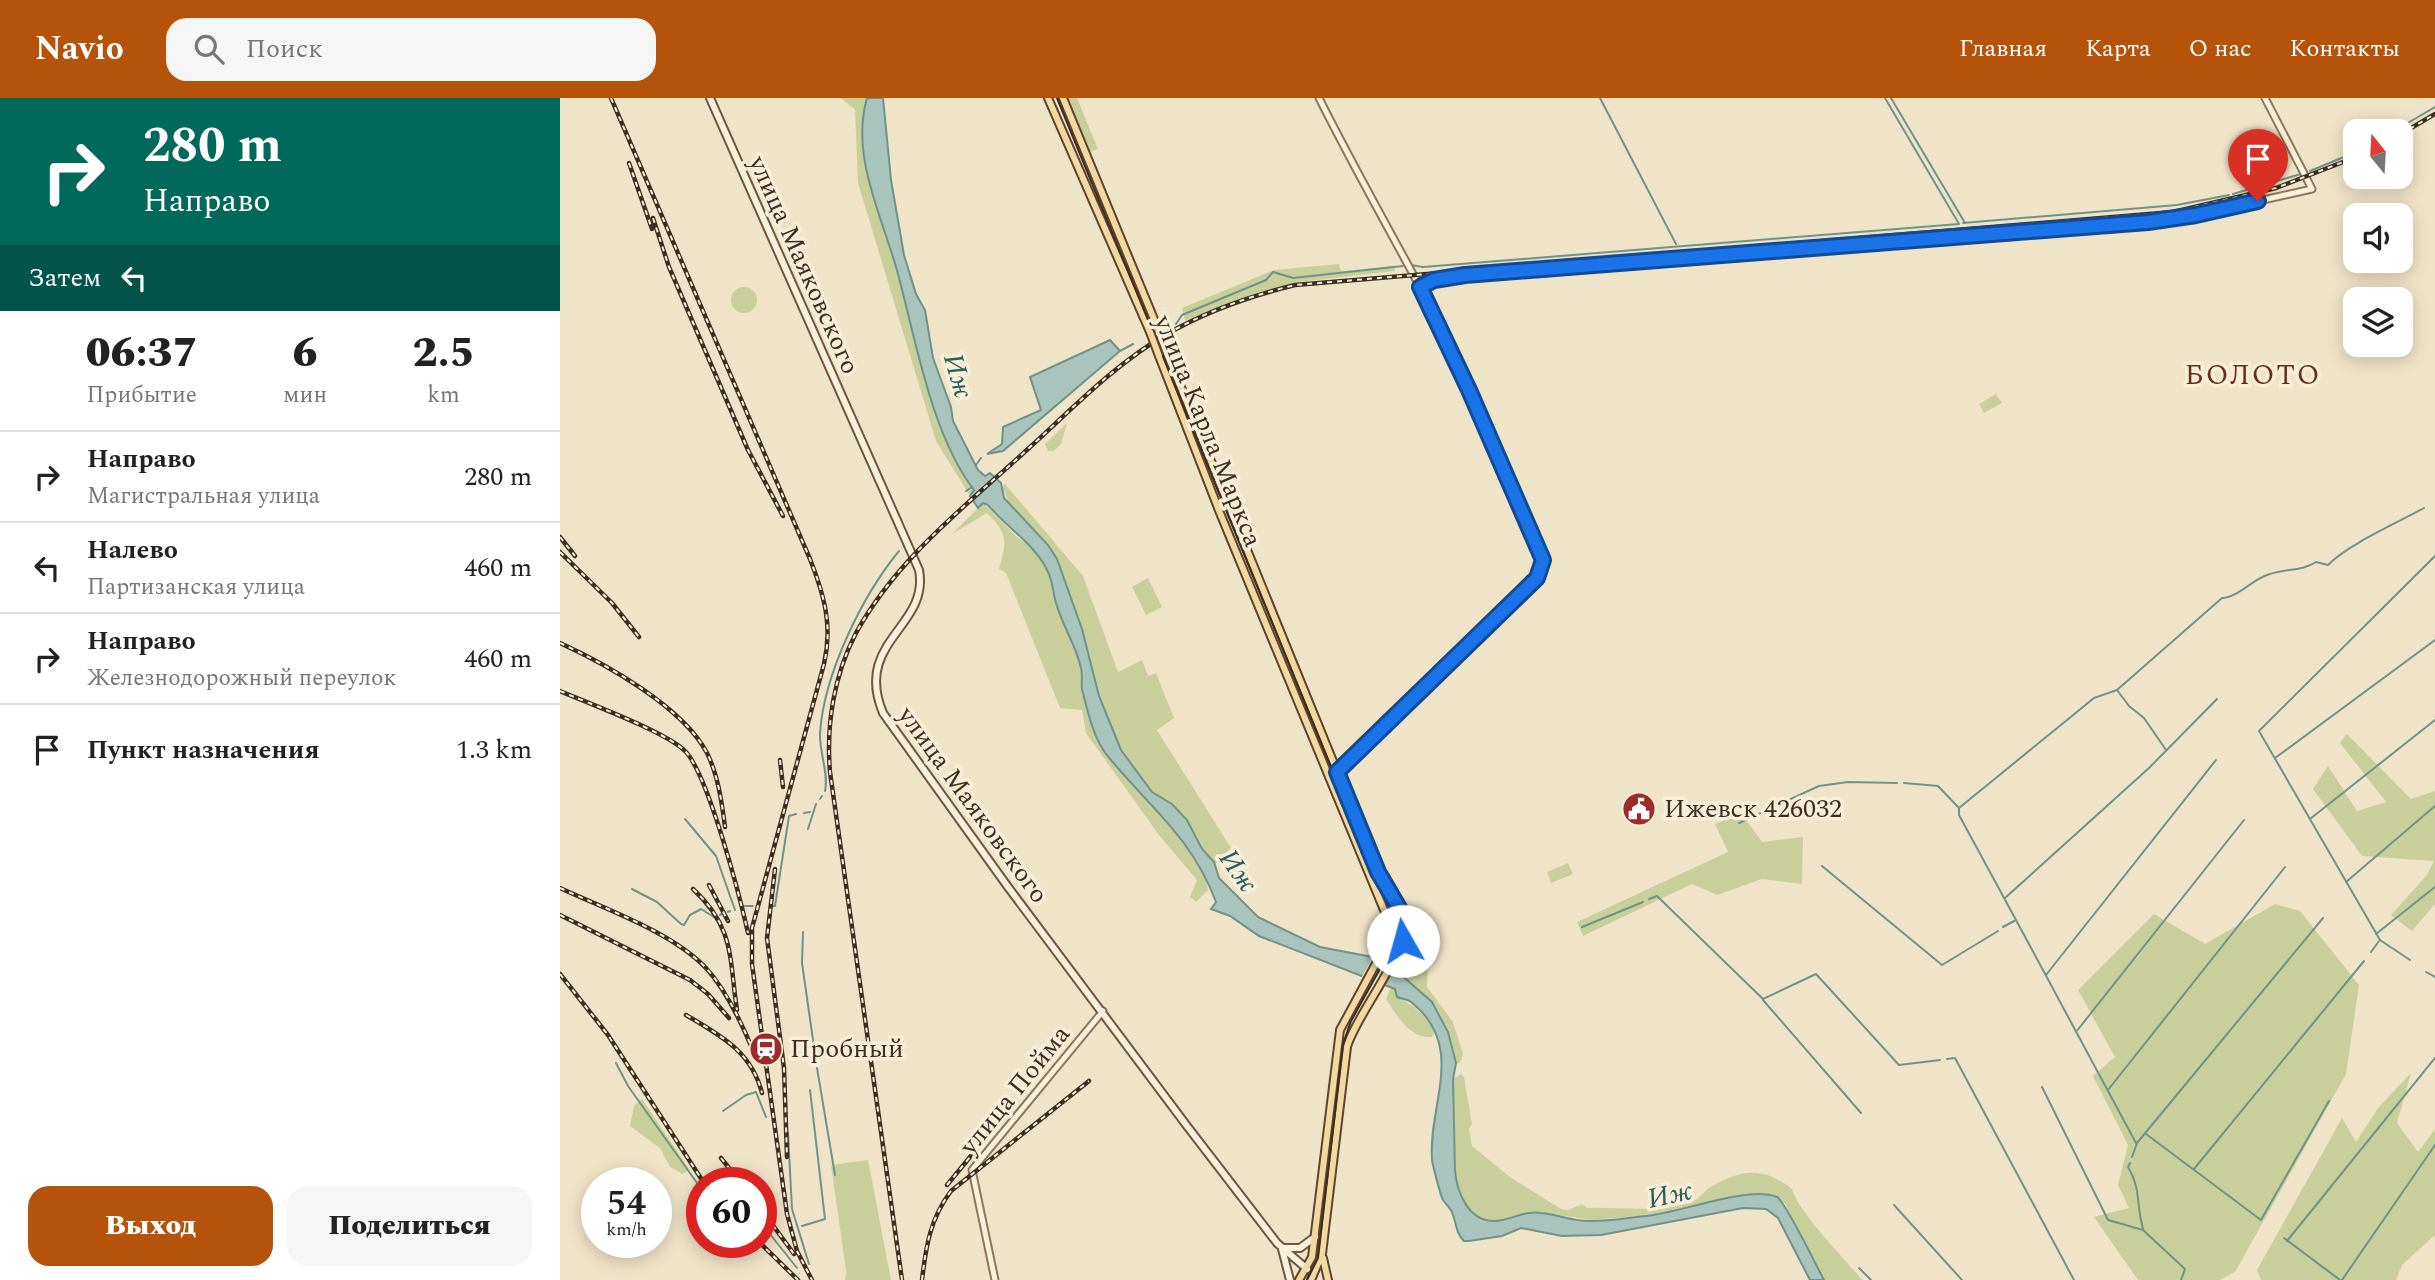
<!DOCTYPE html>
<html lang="ru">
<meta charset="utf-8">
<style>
body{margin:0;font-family:Spectral,serif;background:#f6f6f6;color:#222;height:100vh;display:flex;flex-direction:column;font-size:26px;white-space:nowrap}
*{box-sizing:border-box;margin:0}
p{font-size:23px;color:#767676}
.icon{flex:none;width:38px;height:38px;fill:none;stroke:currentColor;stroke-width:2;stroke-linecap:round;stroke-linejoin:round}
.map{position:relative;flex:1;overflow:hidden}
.side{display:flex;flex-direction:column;background:#fff;width:560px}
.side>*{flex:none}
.banner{background:#00695c;color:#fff;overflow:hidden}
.needle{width:46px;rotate:342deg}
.tools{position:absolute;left:1783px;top:21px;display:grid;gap:14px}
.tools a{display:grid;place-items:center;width:70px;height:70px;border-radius:14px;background:#fff;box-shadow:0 4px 18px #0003;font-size:35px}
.speed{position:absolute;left:21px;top:1069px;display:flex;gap:14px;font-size:35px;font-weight:700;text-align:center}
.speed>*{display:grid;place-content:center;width:91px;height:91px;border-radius:50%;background:#fff;box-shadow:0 4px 18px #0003;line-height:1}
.speed small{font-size:18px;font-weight:400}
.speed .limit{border:10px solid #d22;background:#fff;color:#111}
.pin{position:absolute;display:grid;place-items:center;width:60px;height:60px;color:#fff;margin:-72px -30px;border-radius:50% 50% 50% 0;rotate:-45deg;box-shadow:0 0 7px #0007}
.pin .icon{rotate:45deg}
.me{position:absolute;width:77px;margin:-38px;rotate:353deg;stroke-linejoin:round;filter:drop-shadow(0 0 5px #0008)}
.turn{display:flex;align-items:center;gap:24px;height:147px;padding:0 28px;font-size:32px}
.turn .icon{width:91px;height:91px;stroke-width:2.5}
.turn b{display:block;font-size:49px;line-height:60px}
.then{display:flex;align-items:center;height:66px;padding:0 28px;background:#0003;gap:14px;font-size:26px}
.eta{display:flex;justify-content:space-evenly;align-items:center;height:119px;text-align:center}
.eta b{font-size:42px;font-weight:800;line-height:49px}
.cta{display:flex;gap:14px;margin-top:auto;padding:14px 28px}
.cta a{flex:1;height:80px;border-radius:21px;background:#b45309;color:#fff;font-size:28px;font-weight:800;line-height:80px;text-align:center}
.cta a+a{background:#f6f6f6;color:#222}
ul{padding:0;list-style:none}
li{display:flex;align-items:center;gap:21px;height:91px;padding:0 28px;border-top:2px solid #e0e0e0}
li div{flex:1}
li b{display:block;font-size:26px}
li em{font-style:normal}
header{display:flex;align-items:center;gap:42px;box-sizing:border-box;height:98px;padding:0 35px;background:#b45309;color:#fff}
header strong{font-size:33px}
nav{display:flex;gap:38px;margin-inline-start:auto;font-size:24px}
.search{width:490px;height:63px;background:#f6f6f6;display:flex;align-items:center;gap:18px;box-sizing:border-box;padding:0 24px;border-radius:21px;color:#767676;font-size:26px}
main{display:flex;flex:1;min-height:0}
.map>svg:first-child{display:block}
</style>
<header>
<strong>Navio</strong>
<div class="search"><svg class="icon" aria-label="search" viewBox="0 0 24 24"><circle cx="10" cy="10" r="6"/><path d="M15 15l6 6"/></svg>Поиск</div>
<nav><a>Главная</a><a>Карта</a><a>О нас</a><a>Контакты</a></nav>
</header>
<main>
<section class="side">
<div class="banner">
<div class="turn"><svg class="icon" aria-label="right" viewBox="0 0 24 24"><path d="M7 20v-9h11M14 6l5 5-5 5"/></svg><div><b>280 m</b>Направо</div></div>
<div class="then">Затем<svg class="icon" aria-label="left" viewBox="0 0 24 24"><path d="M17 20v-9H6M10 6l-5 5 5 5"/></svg></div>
</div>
<div class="eta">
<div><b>06:37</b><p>Прибытие</p></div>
<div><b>6</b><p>мин</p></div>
<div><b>2.5</b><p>km</p></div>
</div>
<ul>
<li><svg class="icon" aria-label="right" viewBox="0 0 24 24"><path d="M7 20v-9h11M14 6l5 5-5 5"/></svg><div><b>Направо</b><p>Магистральная улица</p></div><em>280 m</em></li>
<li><svg class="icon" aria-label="left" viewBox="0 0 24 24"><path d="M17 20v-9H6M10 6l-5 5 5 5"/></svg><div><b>Налево</b><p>Партизанская улица</p></div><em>460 m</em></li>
<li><svg class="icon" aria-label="right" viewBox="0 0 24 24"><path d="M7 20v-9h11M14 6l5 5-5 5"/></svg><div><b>Направо</b><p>Железнодорожный переулок</p></div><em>460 m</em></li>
<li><svg class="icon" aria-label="arrive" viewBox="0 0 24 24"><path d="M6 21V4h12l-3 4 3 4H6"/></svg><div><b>Пункт назначения</b></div><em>1.3 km</em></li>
</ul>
<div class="cta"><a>Выход</a><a>Поделиться</a></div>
</section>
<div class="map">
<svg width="1875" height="1182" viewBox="0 0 1875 1182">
<rect width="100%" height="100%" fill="#f0e4c8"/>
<path fill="#c9cf9b" d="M281,0H307C291,57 320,118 337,171C354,229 363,290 388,345C395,361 406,377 414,392L410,398L376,343L298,85L295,12Z
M507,0H517L538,51L529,54Z
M779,166L781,173L834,168L835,173L739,184L696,195L625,223L622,210L714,172Z
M171 202a13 13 0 1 1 26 0a13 13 0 1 1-26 0Z
M1436,296L1442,305L1424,315L1419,306Z
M507,325L501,346L494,353H488L485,346Z
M445,386L523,478L558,574L582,562L588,578L596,575L614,620L597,632L671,750L655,766L642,751L627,722L608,704L592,694L561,653L539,598L519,522L488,447L451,409L442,389Z
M423,405L457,439L476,453L488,474L496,507L521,569L529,612L546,657L622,739L645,775L648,792L636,804L630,799L637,782L599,737L526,635L522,612L500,610L446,475L439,471C447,443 448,436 427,415L392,436Z
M588,480L602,509L586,517L572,489Z
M1787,636L1851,701L1875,693V806L1852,833L1831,817L1867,777L1874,763L1802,758L1753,691L1768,668L1797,713L1826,704L1780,645Z
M1181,715L1202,744L1243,739L1242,786L1202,781L1157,797L1132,786L1023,838L1017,824L1168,754L1155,726Z
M1008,765L1013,776L991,785L987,774Z
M1715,806L1740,813L1799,887L1786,976L1675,1174L1660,1182H1578L1534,1119L1569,1110L1558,1087L1568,1047L1533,978L1555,959L1518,892L1594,816L1645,846Z
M848,855L861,859L868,868L867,889L893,924L903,956L900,965H896C889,943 886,920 870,902C860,890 849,886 838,871Z
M830,891H835L837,899C853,907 865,916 875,934L872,939C850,941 837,918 826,901Z
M1851,975L1837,1025L1858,1054L1875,1031V1137L1842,1167L1836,1182H1701L1697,1172L1782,1020L1796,1044L1818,1010Z
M901,976L904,979L912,1026L909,1031L912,1048L950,1079L1001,1111L1008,1112L1022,1106L1027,1110C1058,1109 1090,1114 1121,1107C1143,1103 1139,1095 1152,1088C1183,1071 1203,1069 1232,1091C1240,1116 1284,1160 1302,1182H1264L1234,1129L1225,1105L1153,1104L1111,1115L1032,1122L979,1114L932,1123L919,1118L907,1109L896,1087L893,981Z
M82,1001L129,1071L123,1076L110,1069L100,1050L70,1028L74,1008Z
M308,1062L331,1182H285L286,1173L271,1067Z"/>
<path fill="#a9c4bc" stroke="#6f938a" stroke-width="2" d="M307,0H323L331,82L344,157L356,196L365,212L373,260L391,309L393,323L418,372L425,378L430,375L441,385L444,400L488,447L497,461L522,531L539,598L561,652L592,694L612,706L627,722L642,751L654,764L659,780L698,819L760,849L823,861L872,904L888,934L896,965L893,981L895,1073C897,1094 908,1123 934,1123C949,1123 965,1112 981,1115C993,1116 1005,1120 1017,1122C1040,1125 1064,1120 1086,1118C1120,1115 1189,1087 1217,1099C1225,1103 1257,1169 1264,1182H1250L1218,1120L1206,1111L1183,1110L1041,1137L1002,1138L961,1130L942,1138L909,1143H904C895,1134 897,1126 892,1114C890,1110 886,1106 883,1102C881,1099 872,1065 872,1061C868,1006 907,948 851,904C848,901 841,901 837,899L835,891L699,838L670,818L651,811L656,804C632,739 588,708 546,656C533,639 527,611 522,591C521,584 523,577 521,570C516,547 502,527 496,505C493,495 493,484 488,474C477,448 446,429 428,407L423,405L418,410L410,398L414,392C372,338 356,243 338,176C323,120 290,59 307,0Z
M550,242L560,253L443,353L427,356L442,346L443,329L481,312L470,279Z"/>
<path fill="#f0e4c8" d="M815,856L834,865L821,888L800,882Z"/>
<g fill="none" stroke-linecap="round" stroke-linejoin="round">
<path stroke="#6f938a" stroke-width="2" d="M1040,0L1116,146
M1331,0L1405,125
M1834,33L1875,9
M1750,73L1796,54
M1673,96L1741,76
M1403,125L1617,107L1669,97
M851,167L863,169L1399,126L1325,0
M616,226L622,217L706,182L713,174L733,180L843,168
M560,253L573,246
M416,367L421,360
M406,393L412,389
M1557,592L1569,608L1584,620L1606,652
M1715,660L1875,542
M1344,685L1378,688L1399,710V717L1456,822
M265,693C269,676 259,653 260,635C264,576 302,498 339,453
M260,701L262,698
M1399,710L1534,600L1557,592L1662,500C1677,500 1692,482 1707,477C1724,470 1741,474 1756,464L1768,467C1787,447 1837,425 1864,410
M244,715L250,714
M125,721L156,758L175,812
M1750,721L1875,622
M1179,725L1259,688L1288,684L1337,685
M248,731L256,706
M1262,768L1382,867L1438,833
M1786,784L1875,708
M72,791L97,804L121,826L124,827L130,817L141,811L154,819
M1445,800L1589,670L1657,601
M1089,801L1097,798L1203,901L1256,876L1339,967L1380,962
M185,808H193
M210,808H215L229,718L236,716
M168,814L170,813
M160,817L162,816
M1022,829L1083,804
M1443,829L1456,822L1576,1045
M243,834L242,865L256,963
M1816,836L1875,789
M1811,854L1819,843
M1850,862L1820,842L1699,633L1875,458
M1866,874L1875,879
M1486,877L1656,662
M1203,902L1301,1015
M1516,934L1684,722
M1387,961L1395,960L1514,1182
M56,965L68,988L142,1092
M257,970L275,1077
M1482,989L1548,1122L1583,1132L1625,1171L1621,1182
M1548,992L1725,769
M163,1013L186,997L196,994L206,1019
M228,1035L232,1111L249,1166
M1586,1036L1701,1122L1769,1003
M1572,1059L1577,1045L1763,820
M1570,1065L1568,1069C1581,1090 1576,1106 1583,1131
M1634,1071L1804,863
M1334,1107L1402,1182
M201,1125L237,1170
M242,1128L265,1121L250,992
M1724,1140L1780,1182
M1727,1143L1875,960
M1299,1170L1311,1182
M1782,1182L1875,1047"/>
<defs>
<path id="tertiary" d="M759,0C791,64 826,126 860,189C907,276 945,371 983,462L977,480L777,674
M860,189L874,182L905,177L1588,124L1636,117L1752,91L1705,0
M435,1182L412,1072L543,913"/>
<path id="secondary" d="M150,0L359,472C370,529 293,543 323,615L448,789L627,1028L717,1145L747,1171
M723,1150H740L755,1139
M722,1151L730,1182"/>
<path id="primary" d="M488,0L590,234
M503,0L598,231
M607,255L818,774C825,789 840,805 844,821C852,850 796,916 787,949L762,1156L751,1182
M599,258L660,415L829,824L826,847L780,932L752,1159L739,1182
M763,1160L768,1182"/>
</defs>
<use href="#tertiary" stroke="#8d765c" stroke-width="9"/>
<use href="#secondary" stroke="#6f573f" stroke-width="10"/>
<use href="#primary" stroke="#5b4430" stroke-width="10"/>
<use href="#tertiary" stroke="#faf1dc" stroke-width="5"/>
<use href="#secondary" stroke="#faf1dc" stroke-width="6"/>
<use href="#primary" stroke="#f3d9a0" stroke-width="6"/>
<path stroke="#3d2e20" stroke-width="2" d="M497,0L822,793L839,824L836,842L791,923L783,946L758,1160L747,1182"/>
<defs>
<path id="rail" d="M51,0L250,461C264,497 273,527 264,566L192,830V866L227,1116L237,1153L252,1182
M1841,36L1875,16
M69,65L92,131
M93,120L109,169L188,352L223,418
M0,439L15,458
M0,454L52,505L79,539
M0,545C46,566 123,609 147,655C158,677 162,705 165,729
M0,593C28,605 106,634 125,653C148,676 180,799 188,835
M220,662L223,689
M215,771L207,840L224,970L227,1059
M149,787L168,823
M0,790C45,811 112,834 146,870C168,894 184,930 196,960
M133,791C175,830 169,860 177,912
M0,817L130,882L148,896L169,920
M0,876L48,937L144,1085
M126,917C161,938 191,953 202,995
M161,1060L181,1085
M387,1087L424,1042
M201,1111L234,1156
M199,1144L238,1182
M342,1182L270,674C266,627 274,577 296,535C337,460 407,407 469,350C513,310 555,266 607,236C647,213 690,198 735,187L1613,114L1716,90L1796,59
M362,1182C366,1148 370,1121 391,1093L529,983"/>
</defs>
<use href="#rail" stroke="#3d2e20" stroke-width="4.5"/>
<use href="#rail" stroke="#f7eed8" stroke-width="2" stroke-dasharray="5" stroke-linecap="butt"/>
<defs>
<path id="primary-bridge" d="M598,231L607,255
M590,234L599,258"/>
</defs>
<use href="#primary-bridge" stroke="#5b4430" stroke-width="10" stroke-linecap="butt"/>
<use href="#primary-bridge" stroke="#f3d9a0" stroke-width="6"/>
</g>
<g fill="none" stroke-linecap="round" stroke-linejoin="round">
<defs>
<path id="route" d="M843,843L845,833L842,815L818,774L777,674L977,480L983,462L909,292L860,189L874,182L905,177L1588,124L1636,117L1698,103"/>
</defs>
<use href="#route" stroke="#114b97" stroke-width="18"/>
<use href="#route" stroke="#1a73e8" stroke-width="12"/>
</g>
<defs>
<symbol id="civic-disc" viewBox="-11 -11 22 22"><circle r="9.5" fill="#9e2a2b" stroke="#f7eed8"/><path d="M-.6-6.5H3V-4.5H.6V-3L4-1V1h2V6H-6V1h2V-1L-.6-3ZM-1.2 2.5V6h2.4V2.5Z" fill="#fff"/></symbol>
<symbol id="station-disc" viewBox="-11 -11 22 22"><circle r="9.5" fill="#9e2a2b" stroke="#f7eed8"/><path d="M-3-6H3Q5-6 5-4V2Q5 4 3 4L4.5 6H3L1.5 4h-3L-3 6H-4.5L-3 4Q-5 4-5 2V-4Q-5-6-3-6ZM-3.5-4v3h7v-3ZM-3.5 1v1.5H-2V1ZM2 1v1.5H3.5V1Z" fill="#fff"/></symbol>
</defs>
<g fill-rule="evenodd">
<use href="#civic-disc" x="1060" y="692" width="38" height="38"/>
<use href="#station-disc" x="187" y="932" width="38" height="38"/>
</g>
<g text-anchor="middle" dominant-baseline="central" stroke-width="7" stroke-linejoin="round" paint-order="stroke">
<g font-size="26" fill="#3d2e20" stroke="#f7eed8">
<text transform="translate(244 167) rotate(66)">улица Маяковского</text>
<text transform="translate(648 333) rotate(68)">улица Карла Маркса</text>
<text transform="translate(413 707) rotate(54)">улица Маяковского</text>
<text transform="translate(455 992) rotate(-51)">улица Пойма</text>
</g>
<g font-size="26" fill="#3d2e20" stroke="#f7eed8" text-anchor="start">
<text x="1104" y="711">Ижевск 426032</text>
<text x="230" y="951">Пробный</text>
</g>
<g font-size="28" letter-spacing="2" fill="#6b2e1e" stroke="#f7eed8">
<text x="1693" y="277">БОЛОТО</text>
</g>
<g font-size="28" font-style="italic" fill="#2f5d5a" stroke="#f7eed8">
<text transform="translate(398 278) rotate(74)">Иж</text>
<text transform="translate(678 773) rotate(55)">Иж</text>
<text transform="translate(1110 1097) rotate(-12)">Иж</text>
</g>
</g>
</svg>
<div class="tools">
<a><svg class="needle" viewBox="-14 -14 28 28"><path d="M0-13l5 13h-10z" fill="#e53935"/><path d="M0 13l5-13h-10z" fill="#767676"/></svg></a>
<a><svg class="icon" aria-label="sound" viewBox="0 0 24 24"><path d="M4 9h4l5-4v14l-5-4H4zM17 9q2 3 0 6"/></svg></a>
<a><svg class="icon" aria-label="layers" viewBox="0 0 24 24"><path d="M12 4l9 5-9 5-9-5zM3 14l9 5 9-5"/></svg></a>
</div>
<div class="speed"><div>54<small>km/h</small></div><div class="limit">60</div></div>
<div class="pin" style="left:1698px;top:103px;background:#d93025"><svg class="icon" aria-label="arrive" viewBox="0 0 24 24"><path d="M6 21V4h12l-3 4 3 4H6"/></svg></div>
<svg class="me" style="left:843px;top:843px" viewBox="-20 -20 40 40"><circle r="19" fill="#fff"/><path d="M0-13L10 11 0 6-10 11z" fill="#1a73e8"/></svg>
</div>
</main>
